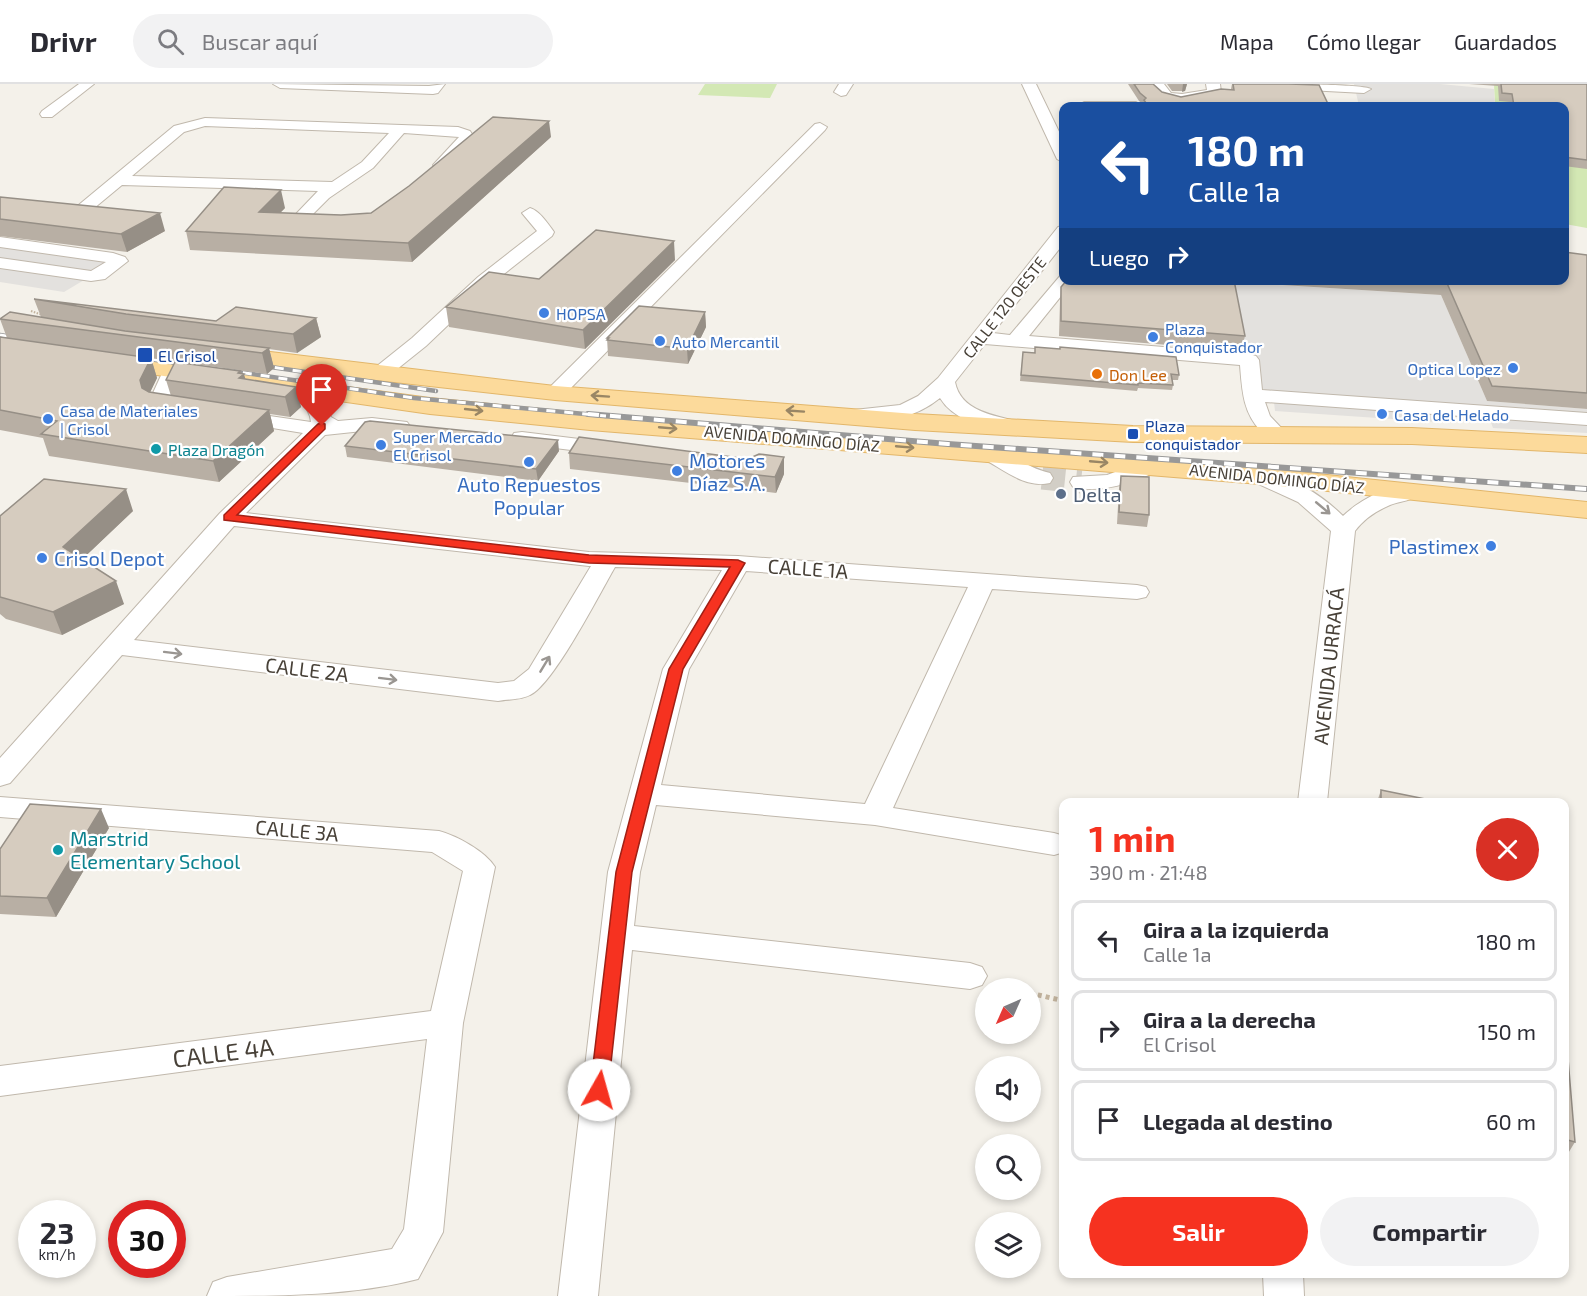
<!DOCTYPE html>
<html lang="es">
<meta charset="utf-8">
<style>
body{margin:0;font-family:"Exo 2",sans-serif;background:#f2f2f3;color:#2b2b33;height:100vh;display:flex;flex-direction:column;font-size:22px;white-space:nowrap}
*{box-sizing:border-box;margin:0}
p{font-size:20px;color:#7c7c81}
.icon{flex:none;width:33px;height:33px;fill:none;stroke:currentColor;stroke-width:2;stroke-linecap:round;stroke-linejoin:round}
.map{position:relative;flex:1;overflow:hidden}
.side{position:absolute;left:1059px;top:714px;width:510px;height:480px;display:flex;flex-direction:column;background:#fff;border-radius:12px;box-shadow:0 3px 9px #0003}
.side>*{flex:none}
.top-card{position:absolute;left:1059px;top:18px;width:510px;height:183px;border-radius:12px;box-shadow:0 3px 9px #0003;background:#1a4fa0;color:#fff;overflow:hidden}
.needle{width:39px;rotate:225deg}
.tools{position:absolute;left:975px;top:894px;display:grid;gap:12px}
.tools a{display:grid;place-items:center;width:66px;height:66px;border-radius:50%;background:#fff;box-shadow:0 3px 9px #0003;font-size:30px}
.speed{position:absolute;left:18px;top:1116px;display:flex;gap:12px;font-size:30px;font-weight:700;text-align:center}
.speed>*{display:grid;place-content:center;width:78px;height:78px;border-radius:50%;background:#fff;box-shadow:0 3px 9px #0003;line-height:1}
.speed small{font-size:15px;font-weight:400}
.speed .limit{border:9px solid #d22;background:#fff;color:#111}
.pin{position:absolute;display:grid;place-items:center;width:51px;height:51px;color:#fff;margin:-62px -26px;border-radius:50% 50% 50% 0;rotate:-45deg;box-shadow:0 0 6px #0007}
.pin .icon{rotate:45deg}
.me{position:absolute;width:66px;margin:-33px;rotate:7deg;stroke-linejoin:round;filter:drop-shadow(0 0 4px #0008)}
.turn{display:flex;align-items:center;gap:21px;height:126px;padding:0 30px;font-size:27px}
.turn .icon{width:78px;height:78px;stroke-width:2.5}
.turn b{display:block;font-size:42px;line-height:51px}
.then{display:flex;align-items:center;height:57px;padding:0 30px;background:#0003;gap:12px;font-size:22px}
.round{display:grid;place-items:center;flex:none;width:63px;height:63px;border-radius:32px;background:#f2f2f3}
.head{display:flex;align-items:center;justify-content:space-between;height:102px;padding:0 30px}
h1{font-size:36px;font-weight:700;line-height:45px;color:#f63220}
.button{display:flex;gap:12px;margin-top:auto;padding:12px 30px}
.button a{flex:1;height:69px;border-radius:36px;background:#f63220;color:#fff;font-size:24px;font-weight:700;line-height:69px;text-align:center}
.button a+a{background:#f2f2f3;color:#2b2b33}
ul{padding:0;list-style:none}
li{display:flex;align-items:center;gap:18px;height:81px;margin:0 12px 9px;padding:0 18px;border:3px solid #e1e1e2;border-radius:12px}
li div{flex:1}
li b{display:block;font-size:22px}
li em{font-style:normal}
header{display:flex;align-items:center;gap:36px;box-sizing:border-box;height:84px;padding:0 30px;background:#fff;border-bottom:2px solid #e1e1e2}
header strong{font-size:28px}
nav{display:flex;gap:33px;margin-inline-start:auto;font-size:21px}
.search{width:420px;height:54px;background:#f2f2f3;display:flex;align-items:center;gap:15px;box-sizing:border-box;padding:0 21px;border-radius:33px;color:#7c7c81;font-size:22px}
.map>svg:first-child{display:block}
</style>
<header>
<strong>Drivr</strong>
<div class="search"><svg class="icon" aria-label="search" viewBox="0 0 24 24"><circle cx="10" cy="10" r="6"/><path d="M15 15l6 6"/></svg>Buscar aquí</div>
<nav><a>Mapa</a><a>Cómo llegar</a><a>Guardados</a></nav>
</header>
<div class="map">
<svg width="1587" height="1212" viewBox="0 0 1587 1212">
<rect width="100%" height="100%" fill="#f4f1ea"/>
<path fill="#d3e8b4" d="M705,0H777L770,14L698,11Z
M1494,0H1587V144L1565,140L1564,22H1495Z"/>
<path fill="#e3e1de" d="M1354,0H1440L1494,5L1495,22H1359Z
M0,155L121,174L64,208L0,198Z
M1228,198L1441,211L1487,317L1587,325V349L1493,344L1489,333L1448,331L1451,339L1275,327L1274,318L1246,316L1242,271Z"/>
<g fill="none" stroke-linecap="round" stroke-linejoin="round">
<path stroke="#d2cec6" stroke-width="23" stroke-dasharray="23 11" stroke-linecap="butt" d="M1042,394L1081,398"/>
<defs>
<path id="minor" d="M79,0H94L52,33H42L40,30L42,27Z
M273,0L429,2L445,0L438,9L433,10L280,4Z
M839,0H853L846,11L841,12L834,8Z
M1022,0H1036L1064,58V79L1057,75Z
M1150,0H1164L1171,9L1182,10L1207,6L1206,0H1220L1221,8L1219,11C1195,17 1162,28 1150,0Z
M1263,0C1281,0 1362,0 1371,5L1364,9L1270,4Z
M1084,18H1136L1143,22H1077Z
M205,34L458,43L470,47L474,53L446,84L441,86L433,81L459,53L404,49L373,84L329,114L312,131L315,134L340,139L342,142L340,145C324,149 304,144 295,131L318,107L122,101L87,130H75L73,127L75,124L174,42ZM205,42L389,49L362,78L332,98L132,92L184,48Z
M820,39L827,43L825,46L562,313H548L545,309L548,305L815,40Z
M530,124C540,127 548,140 554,148L552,152L490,201L426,262L386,294H372L369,290L372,286L412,254L478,193L537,147L522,129Z
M1064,142V159L993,249L1010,251L1060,192L1064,191V196H1074L1029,252L1249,270L1256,272L1259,276L1262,306L1587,329V341L1265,318L1270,332L1289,352L1286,357C1274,359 1269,355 1261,347C1243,329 1242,306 1240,281L985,260L955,298C961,329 998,332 1024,339L1028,343L1024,347L1017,349C990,343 956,340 940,314C917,333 883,342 854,334L851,330L854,326L900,321L918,312L938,294L1058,143Z
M0,153L113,169L125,173L128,177L105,195L91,197L0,184V174L91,187L106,178L0,163Z
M173,281L180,283L183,287L169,318L190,322L193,326L190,330C178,334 156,331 148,320L163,287L166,283Z
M277,296C301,302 323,308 331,333L338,337L372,334L407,338L410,342L407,346L400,348L372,346L325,351L246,429L589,468L738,472L1137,501L1146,503L1149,508L1146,513L1137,515L992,505L893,724L1054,749L1064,752V768L1054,771L875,741L656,721L640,788L634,842L970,879L982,883L987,892L982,901L970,905L632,866L598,1212H558L608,788L663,585L722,486L615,483C600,509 553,601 530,611C521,616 508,615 498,617L122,571L10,699L0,702V674L220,429L303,349L229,337L226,333L229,329L236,327L311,338C309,316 288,311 270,306L267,302L270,298ZM234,442L589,482H591L529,585L514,597L498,599L134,556ZM746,487L968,503L865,720L661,701L689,585Z
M522,348L612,359L620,360L623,365L620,370L612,371L514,359L511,354L514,349Z
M992,364C1013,369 1027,384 1050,389L1053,394L1050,399C1026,405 1004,386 984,375L981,370L984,365Z
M1151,375L1159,377L1162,382L1159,387C1131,398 1104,410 1073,403L1070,398L1073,393L1107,391Z
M1260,385C1291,393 1320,409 1343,432C1360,416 1393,397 1417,403L1420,408C1414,417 1400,417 1390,421C1376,427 1364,435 1355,447L1327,718H1298L1331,447L1298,418L1252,397L1249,392L1252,387Z
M0,713L439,747C457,752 485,767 495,783L463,939L443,1148L418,1195C353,1212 276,1212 207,1212L213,1198L227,1193L392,1165L404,1145L427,955L0,1012V982L431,927L463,787L432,768L0,733Z
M1263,1190H1303L1304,1212H1264Z"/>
<path id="major" d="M228,263L555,302L915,330L1133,342L1412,344L1587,353V369L1412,360L1133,358L915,346L555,316L358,294L220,275L216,270L220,265Z
M109,271L430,314L590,330L1260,384L1587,418V434L1260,400L590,346L430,330L101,283L97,278L101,273Z"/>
</defs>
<use href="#minor" stroke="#c0b8ac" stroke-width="2"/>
<use href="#major" stroke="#e2b66a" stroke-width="2"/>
<path stroke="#c2b39e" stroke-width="2" stroke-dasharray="1.5 1.5" stroke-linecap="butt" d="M31,227L45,232"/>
<path stroke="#c2b39e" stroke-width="5" stroke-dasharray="4 4" stroke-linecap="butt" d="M997,899L1016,904
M1030,909L1064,917"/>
<use href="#minor" fill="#fff" fill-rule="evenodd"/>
<use href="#major" fill="#fcda9b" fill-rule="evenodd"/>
<defs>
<path id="rail-far1" d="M0,251L24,255
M136,273L190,281
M257,281L436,307
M225,286L414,314L606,332"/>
<path id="rail" d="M588,330L948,360L1587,405"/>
</defs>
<use href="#rail-far1" stroke="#989898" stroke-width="4.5"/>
<use href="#rail" stroke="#989898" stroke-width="6"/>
<use href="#rail-far1" stroke="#fff" stroke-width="3" stroke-dasharray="9" stroke-linecap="butt"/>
<use href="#rail" stroke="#fff" stroke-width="4" stroke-dasharray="11" stroke-linecap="butt"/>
</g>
<path fill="#b8afa4" d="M1128,0H1153L1162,8L1181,13L1231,5L1232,0H1289L1329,22H1144V21L1139,17Z
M1167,0H1187L1185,7H1172Z
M1469,0H1587V85L1564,82V22H1511L1510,18L1499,17L1498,2Z
M551,53L412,178L190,166L186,147L285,124L280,129L341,131L371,129Z
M0,113L165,147L127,168L0,152Z
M1587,171V325L1487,317L1441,211L1234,198L1245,252L1241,267L1059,252L1060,217L1061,203L1067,196H1564Z
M675,176L585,265L449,243L446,223L539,195Z
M34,215L216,237L316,234L321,253L297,269L269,265L274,284L267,290L151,274L157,294L150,308L171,312L166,296L240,287L245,295L296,303L301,323L290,333L270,330L274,347L219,398L49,372L43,354L0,346V253L7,254L0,235L41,233Z
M705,228L706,243L688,280L608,272L607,254Z
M1035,263L1179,291L1178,296H1172L1173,301L1172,306L1138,304L1137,307L1020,297L1023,268L1035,269Z
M345,362L559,367L538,397L347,373Z
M569,369L748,375L784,373V390L776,409L570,385Z
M1121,392L1149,431L1147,443L1117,440L1119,404Z
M133,427L82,475L124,520L62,551L6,535L0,530V432Z
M1381,706L1440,718H1377Z
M109,744L56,833L0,830V765Z
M1564,927L1575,1058L1564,1076Z"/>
<path fill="#968f86" d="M1183,0H1187L1185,7L1182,8Z
M549,37L551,53L412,178L408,159Z
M281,106L285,124L263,146L259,128Z
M160,129L165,147L127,168L121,150Z
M674,157L675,176L585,265L583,246Z
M705,228L706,243L688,280L687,265Z
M316,234L321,253L297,269L293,250Z
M269,264L274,284L267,290L262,269Z
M151,274L157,294L146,317L140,296Z
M240,287L242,291L244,290L249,308L239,294L238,289Z
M296,303L301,323L290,333L285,313Z
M269,326L274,347L219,398L213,377Z
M558,356L559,367L538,397L536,385Z
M784,373V390L776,409L775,393Z
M126,405L133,427L71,486L63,463Z
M116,497L124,520L62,551L53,528Z
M101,725L109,744L56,833L47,814Z"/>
<path fill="#d6ccbf" stroke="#968f86" stroke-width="1.5" d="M1134,0H1153L1162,8L1181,13L1221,5L1234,6L1233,0H1289L1319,1L1329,22H1148L1144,16L1146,14L1140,9Z
M1501,0H1587V76L1564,73V22H1514L1512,10L1502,9Z
M493,33L549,37L408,159L186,147L224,103L281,106L259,128L341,131L371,129L409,102Z
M0,113L160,129L121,150L0,135Z
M596,146L674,157L583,246L446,223L489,188L539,195Z
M1564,168L1587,171V309L1492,302L1446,197L1437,196H1564Z
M1067,196H1234L1245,252L1061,237V203Z
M34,215L216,237L236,223L316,234L293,250L126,230Z
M639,222L705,228L687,265L607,256L609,254H607Z
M10,228L125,247L269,264L262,269L0,235Z
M0,253L151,274L140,296L142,304L149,308L269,326L213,377L41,350L57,337L0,326Z
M1035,263L1060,265V263L1176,273L1179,291L1171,290L1173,301L1138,299V301L1021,291L1023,268L1035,269Z
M175,278L240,287L238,289L244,290L239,294L296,303L285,313L166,296Z
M370,337L558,356L536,385L345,362L365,338Z
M579,353L748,375L759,370L784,373L775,393L569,369Z
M1121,392L1149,393V431L1119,428Z
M44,395L126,405L63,463L116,497L53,528L0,513V432Z
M1381,706L1440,718H1381Z
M30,720L101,725L47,814L0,812V765Z
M1564,927L1575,1058L1564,1055Z"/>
<defs><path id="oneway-shaft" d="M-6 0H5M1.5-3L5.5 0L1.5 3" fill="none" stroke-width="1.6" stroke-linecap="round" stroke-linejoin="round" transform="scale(1.5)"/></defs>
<g stroke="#998665">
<use href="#oneway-shaft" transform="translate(600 312) rotate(-176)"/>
<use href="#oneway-shaft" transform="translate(474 326) rotate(6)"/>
<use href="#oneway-shaft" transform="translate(795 327) rotate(-176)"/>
<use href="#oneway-shaft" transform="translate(668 344) rotate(5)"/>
<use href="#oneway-shaft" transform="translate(905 363) rotate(5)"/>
<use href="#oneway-shaft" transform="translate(1099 378) rotate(5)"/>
</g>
<g stroke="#9a9692">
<use href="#oneway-shaft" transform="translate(1323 424) rotate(40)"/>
<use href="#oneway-shaft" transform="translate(173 569) rotate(7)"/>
<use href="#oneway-shaft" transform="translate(545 580) rotate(-59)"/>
<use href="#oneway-shaft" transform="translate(388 595) rotate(7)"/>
</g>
<path fill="#f63220" stroke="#a02015" stroke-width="1.5" d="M322,339L325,340V345L237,431L589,471L738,476L745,479L683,585L632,788L608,1006L605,1012L599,1014L592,1012L590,1006L616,788L669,585L730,483L589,479L224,436V431L318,340Z"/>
<g fill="#3f7fe0" stroke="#fff" stroke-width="2">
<circle cx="544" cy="229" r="6"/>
<circle cx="1153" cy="253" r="6"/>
<circle cx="660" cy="257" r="6"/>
<circle cx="1513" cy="284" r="6"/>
<circle cx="1382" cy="330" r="6"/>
<circle cx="48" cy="335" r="6"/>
<circle cx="381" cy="361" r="6"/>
<circle cx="529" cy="378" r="6"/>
<circle cx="677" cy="387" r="6"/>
<circle cx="1491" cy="462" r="6"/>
<circle cx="42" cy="474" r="6"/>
</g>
<g fill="#1a4fb4" stroke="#fff" stroke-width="2">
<rect x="137" y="263" width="16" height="16" rx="3"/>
<rect x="1127" y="344" width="12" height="12" rx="3"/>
</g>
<circle fill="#e8710a" stroke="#fff" stroke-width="2" cx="1097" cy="290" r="6"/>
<g fill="#0f9aa8" stroke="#fff" stroke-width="2">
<circle cx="156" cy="365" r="6"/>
<circle cx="58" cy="766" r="6"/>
</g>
<circle fill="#5c6f8a" stroke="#fff" stroke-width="2" cx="1061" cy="410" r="6"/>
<g text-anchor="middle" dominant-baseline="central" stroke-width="4.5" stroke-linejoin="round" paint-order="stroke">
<g font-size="16" fill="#484138" stroke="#fff">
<text transform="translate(1004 223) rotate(-52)">CALLE 120 OESTE</text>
<text transform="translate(792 354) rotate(5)">AVENIDA DOMINGO DÍAZ</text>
<text transform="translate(1277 394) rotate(6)">AVENIDA DOMINGO DÍAZ</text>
</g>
<g font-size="16" fill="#366cbe" stroke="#fff" text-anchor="start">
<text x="556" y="229">HOPSA</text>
<text x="1165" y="244">Plaza<tspan x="1165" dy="18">Conquistador</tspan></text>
<text x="672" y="257">Auto Mercantil</text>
<text x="1501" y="284" text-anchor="end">Optica Lopez</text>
<text x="60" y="326">Casa de Materiales<tspan x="60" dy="18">| Crisol</tspan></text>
<text x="1394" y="330">Casa del Helado</text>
<text x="393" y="352">Super Mercado<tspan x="393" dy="18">El Crisol</tspan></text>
</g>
<g font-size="16" fill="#164399" stroke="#fff" text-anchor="start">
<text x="158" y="271">El Crisol</text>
<text x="1145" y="341">Plaza<tspan x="1145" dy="18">conquistador</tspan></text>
</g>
<g font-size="16" fill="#c56008" stroke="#fff" text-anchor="start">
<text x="1109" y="290">Don Lee</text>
</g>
<g font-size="16" fill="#0d838f" stroke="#fff" text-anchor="start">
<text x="168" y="365">Plaza Dragón</text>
</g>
<g font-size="20" fill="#366cbe" stroke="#fff" text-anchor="start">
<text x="689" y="376">Motores<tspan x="689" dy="23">Díaz S.A.</tspan></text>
<text x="529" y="400" text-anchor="middle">Auto Repuestos<tspan x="529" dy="23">Popular</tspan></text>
<text x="1479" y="462" text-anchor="end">Plastimex</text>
<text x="54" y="474">Crisol Depot</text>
</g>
<g font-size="20" fill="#4e5e75" stroke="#fff" text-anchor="start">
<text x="1073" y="410">Delta</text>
</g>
<g font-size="20" fill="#484138" stroke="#fff">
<text transform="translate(808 484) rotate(4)">CALLE 1A</text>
<text transform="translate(1328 582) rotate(-84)">AVENIDA URRACÁ</text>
<text transform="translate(307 585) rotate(7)">CALLE 2A</text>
<text transform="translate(297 746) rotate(5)">CALLE 3A</text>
</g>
<g font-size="20" fill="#0d838f" stroke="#fff" text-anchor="start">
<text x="70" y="754">Marstrid<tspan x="70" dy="23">Elementary School</tspan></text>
</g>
<g font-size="24" fill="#484138" stroke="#fff">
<text transform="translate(223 968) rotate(-7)">CALLE 4A</text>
</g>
</g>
</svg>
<div class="tools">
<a><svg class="needle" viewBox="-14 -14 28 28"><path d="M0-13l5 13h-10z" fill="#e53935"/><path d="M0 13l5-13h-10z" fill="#7c7c81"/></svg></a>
<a><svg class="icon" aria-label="sound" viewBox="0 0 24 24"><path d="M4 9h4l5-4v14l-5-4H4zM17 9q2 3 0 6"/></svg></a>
<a><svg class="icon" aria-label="search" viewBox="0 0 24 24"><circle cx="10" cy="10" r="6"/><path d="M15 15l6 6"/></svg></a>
<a><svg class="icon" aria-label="layers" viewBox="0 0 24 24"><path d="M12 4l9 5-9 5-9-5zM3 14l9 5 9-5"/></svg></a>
</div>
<div class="speed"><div>23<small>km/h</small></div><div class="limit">30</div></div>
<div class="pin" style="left:322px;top:342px;background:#d93025"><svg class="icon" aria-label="arrive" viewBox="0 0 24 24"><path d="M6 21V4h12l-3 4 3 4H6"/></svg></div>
<svg class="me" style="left:599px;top:1006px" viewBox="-20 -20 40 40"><circle r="19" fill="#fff"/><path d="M0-13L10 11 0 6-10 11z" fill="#f63220"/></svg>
<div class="top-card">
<div class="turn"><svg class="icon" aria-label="left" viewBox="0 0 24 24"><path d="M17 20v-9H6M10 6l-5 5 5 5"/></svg><div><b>180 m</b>Calle 1a</div></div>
<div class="then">Luego<svg class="icon" aria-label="right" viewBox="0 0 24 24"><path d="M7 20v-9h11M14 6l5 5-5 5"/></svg></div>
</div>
<section class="side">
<div class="head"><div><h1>1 min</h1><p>390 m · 21:48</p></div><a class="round" style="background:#d93025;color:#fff"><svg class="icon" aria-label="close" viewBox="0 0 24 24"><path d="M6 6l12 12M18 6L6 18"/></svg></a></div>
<ul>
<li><svg class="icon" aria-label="left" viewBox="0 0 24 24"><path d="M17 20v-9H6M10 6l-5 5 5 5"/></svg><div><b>Gira a la izquierda</b><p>Calle 1a</p></div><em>180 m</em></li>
<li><svg class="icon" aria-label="right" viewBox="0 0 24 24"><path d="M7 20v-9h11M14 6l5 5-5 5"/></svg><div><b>Gira a la derecha</b><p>El Crisol</p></div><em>150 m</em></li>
<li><svg class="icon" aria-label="arrive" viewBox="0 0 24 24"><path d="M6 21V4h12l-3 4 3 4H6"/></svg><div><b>Llegada al destino</b></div><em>60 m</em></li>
</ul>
<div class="button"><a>Salir</a><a>Compartir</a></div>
</section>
</div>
